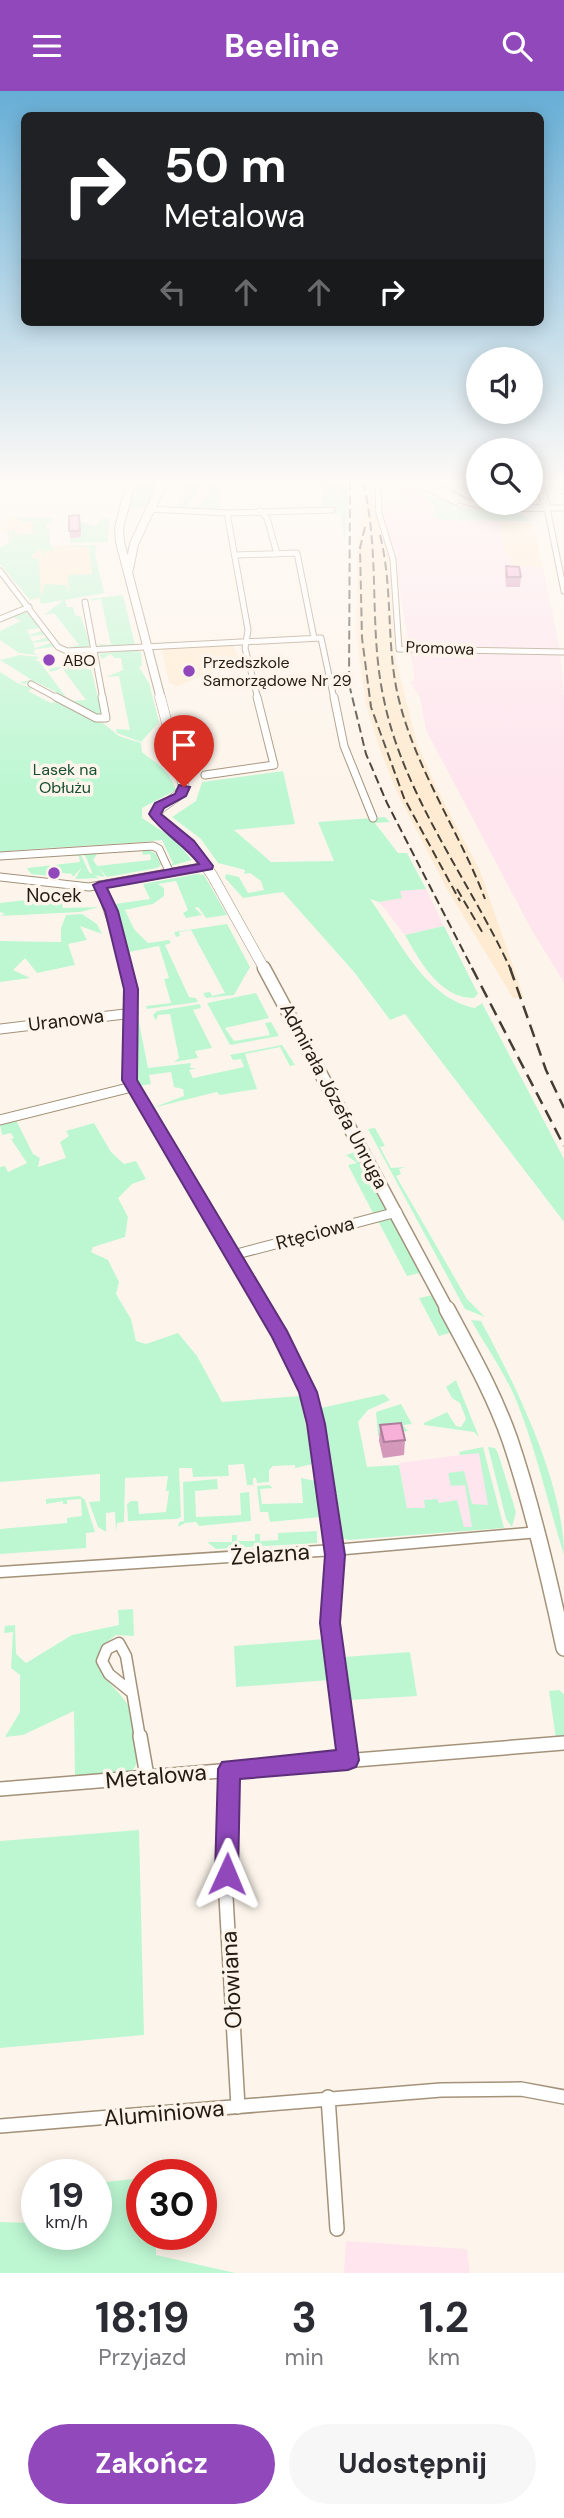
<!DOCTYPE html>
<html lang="pl">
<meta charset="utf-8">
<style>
body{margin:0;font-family:"DM Sans",sans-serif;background:#f7f7f7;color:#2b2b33;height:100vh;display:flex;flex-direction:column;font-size:26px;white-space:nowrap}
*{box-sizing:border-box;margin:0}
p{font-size:23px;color:#7c7c81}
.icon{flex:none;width:38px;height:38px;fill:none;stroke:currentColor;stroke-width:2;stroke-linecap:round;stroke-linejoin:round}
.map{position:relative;height:2182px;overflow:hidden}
.drawer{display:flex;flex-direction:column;background:#fff;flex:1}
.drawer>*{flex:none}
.banner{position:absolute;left:21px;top:21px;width:523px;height:214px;border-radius:10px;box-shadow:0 4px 18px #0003;background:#202124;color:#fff;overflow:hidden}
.tools{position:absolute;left:466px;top:256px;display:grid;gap:14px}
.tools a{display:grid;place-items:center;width:77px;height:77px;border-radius:50%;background:#fff;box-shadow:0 4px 18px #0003;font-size:35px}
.speed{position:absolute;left:21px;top:2068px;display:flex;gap:14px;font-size:35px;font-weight:700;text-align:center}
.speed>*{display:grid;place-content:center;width:91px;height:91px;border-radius:50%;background:#fff;box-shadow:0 4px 18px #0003;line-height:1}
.speed small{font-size:18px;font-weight:400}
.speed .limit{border:10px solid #d22;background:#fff;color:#111}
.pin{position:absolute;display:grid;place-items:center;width:60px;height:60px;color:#fff;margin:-72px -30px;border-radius:50% 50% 50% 0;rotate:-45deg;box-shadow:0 0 7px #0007}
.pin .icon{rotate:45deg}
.me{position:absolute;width:77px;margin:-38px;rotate:1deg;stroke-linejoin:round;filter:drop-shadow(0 0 5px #0008)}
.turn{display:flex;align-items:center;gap:24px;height:147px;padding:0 28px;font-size:32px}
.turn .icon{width:91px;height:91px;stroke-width:2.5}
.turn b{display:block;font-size:49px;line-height:60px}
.lanes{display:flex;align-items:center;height:66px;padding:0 28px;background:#0003;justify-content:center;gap:35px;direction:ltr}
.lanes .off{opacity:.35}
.eta{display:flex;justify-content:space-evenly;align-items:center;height:119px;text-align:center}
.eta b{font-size:42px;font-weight:700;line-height:49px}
.button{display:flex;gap:14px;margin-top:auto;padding:14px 28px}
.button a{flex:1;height:80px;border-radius:42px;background:#9048bb;color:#fff;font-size:28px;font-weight:700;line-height:80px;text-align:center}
.button a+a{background:#f7f7f7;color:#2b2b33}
header{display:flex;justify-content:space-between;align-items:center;height:91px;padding:0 28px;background:#9048bb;color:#fff;font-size:32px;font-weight:700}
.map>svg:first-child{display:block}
</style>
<header><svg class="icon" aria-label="menu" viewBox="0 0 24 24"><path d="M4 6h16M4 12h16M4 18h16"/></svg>Beeline<svg class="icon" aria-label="search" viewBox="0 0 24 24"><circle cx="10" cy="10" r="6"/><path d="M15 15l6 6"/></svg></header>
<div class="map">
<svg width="564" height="2182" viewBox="0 0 564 2182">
<rect width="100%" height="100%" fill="#fdf5eb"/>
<path fill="#feebd1" d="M359,391H369L390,468L395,564L416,650L436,696L480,780L524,907H513L447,798L398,703L379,656L366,613L357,551V458L363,423Z
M11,427H41L43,437H49L50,455L97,454L94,459L101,503L30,509L0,472V457L10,456L7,440H2L0,431Z
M500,430L533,432L543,476H512L505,463Z
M233,554L239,569L178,595L169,592L162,558Z"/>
<path fill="#fee5ee" d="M359,391H405V394L430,412L433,426L440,429L500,430L505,463H509L512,476H543L560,559L564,606V892L530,836L426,639L420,606L410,591L415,589L399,496L397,466L381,418V412H412L389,392Z
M426,798L444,835L405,844L379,811L401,807L399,800Z
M484,1361L503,1434L411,1440L399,1372Z
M346,2150L467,2158L470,2182H344Z"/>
<path fill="#bdf7d2" d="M136,391H159L147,417L130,416Z
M195,391L218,392L221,416L214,417L223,418L189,419L191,415L200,417L210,394L199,393L187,418L178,417L185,399L186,397L182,396L184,393L193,394Z
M320,391H338L342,417L340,391H347L345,451L341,423L323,422L340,419L332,414L323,418L322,400L328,397L322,396Z
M415,400L469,418L523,423L531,430L441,429L435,426L434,414Z
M8,426L52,427V432H47L46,437H49L50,454L55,459L44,460V467L41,457L32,464L33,468H39L41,506L45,493L66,494L69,502L68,484L92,483L89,456L58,455L97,454L95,463L104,502L65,509L67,516H73L75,524L81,526L90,553L87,557H67L79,554L54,522L44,524L63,509L41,513L39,506L30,509L0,473V457L9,451L7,434L12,453L11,440L15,439L16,444L37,442L32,440V430L21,432L20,429Z
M102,427L109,428L108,451L70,452V447L80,446V431L96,435Z
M123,504L135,554L100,556L99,553L111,554L101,508L91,510L90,508Z
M27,521L39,537L27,539L29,544L41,540L46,544L30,545L32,551L47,546L50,550L33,552L35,557L50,552L55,556L36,558L33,561L38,564L19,562L0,549V540L21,530L13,526Z
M134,559L141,561L142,575L139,576L149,592L159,631L141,651L117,642L116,638L130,639L119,585L106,586L123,579L121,567H114L111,563L102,568L99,563Z
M20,564L39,566L35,570H39L66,606L36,591L23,593L19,591L32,589L0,569Z
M67,574L91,577L102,624L99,625L71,610L86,609L62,577L51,581L48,578Z
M0,581L19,593L33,597L28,600L51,612L59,610L103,632L119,645L141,652L142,661C157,673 169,679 176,699L142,717V727L173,747L192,769L170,775L173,772L162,749C107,755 55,755 0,761Z
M283,680L295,733L234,739L271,771L334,770L318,731L385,726L390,731L375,732L398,762H407L426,798L400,800L402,807L379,811L370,808C398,846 424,907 475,917L482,912L564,1068V1131L405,923L390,929L354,881L283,801L243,807L225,787L226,783L239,786L248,802L264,799L261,790L250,782L244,783L245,779L218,772L201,748L172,726L196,710L202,691Z
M147,758L156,763L161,774L157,777L107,786L97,775L151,769L150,763L143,764L142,759Z
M77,760L97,763L93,769L105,786L93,784L86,766L80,762L89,781L99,787L75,788L82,776L73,786L72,783L52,781L51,785L31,783L27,777L80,771L79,765H74Z
M197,783L204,784L227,824L206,827L198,816L195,817L202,824L186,827L183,822L188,819L176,790L158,793L164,797V805L153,813L125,819L134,838L148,852L169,849L171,852L165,854L189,906L196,907L198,911L147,918L146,915L171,912L164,888L169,887L159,855L129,861L115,813L150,808L143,793Z
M60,798L63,817L99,816L80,821L0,825L5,823L0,821V812L34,808L33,801L27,800Z
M82,823L97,833L102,843L80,835L87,849L68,853L75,874L37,882L25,867L13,879L30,887L0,891V850L61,851V837L66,824Z
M227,833L250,876L234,904L206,907L203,902L210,901L212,905L225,902L191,839L179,841L180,845L176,846L174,841Z
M444,835L478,903L474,907C440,908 419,869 405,844Z
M256,902L269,927L225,937L234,950L270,944L265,932L271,931L279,945L230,954L207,912Z
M200,913L201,917L193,919L212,957L195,960L198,967L174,971L179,967L170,923L158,924L156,930L153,924L157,920Z
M138,926L148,977L191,972L190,977H197L189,979L193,987L244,976L241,968L233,969L230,964L282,954L295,974L290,975L280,956L245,963L257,998L219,1004L217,1001L152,1017L184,1005L183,998L174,996L171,981L149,984L151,993L139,995L135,978L139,975H134Z
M16,1029L33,1063L40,1067L38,1076L66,1067L60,1051L69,1045L66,1040L94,1032L111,1061L124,1073L136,1070L146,1088L132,1093L118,1107L128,1126L125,1146L93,1156L91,1161L108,1169L119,1191L116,1203L131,1228L136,1250L146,1253L178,1242L197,1265L222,1311L300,1305L313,1373L295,1377V1374L273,1375L269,1379V1391L257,1392L256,1387H253V1394H247L244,1373L228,1374L229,1385L193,1386L192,1377H179L181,1426L177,1428L128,1430L127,1413L131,1410H138L139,1423L166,1421L169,1400H166L168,1385L125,1387L124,1431L117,1432L116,1441L115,1421L106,1422V1441L98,1436L89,1411L100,1410V1383L0,1391V1076L5,1075L8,1081L27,1072L11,1048L14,1047L11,1042L2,1044L0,1033Z
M375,1037L385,1055L380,1056L391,1077L406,1076L399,1078L401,1083L396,1085L467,1208L485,1226L465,1218L368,1038Z
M358,1060L388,1115L387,1119L374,1124L348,1074L357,1072L346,1064Z
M393,1128L424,1181L407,1185L378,1130Z
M433,1204L453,1241L439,1245L419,1207Z
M471,1229L481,1230C515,1293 564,1392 564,1464C548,1413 536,1358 516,1309C504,1280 486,1256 471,1229Z
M456,1289L479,1346L474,1341L424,1334V1332L447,1321L456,1335L461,1336L466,1328L460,1312L452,1307L446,1296Z
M384,1303L390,1309L368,1319L358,1331L367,1376L399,1374L407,1417H425L424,1409L437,1408L439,1412L457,1409L464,1436H472L465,1394L451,1395L448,1382L464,1380L472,1413L488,1414L479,1362L460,1364L459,1361L483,1356L504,1437L348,1449L342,1447L321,1317Z
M401,1313L412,1333L403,1334L408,1340L378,1345L376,1321Z
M488,1356L495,1357L498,1362L516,1421L512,1436L506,1428Z
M301,1387L315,1390L321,1426L270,1431L268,1421H260L257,1395L269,1394L273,1397L260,1398L262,1413L303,1412Z
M217,1388L218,1398L195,1400L196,1426L241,1424L240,1402L249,1401L251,1430L199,1435L196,1431L185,1432L178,1436L179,1431L184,1430L183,1391Z
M80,1405L85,1409L95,1441L86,1442V1457L0,1463V1438L67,1432V1427L82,1425L81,1408L67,1409V1413H63V1410L46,1413V1408Z
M317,1440V1452L216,1458L207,1451H232V1444H237V1450H255V1443H260V1450L278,1449V1442Z
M133,1518L134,1545L116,1544L103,1554L98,1564C102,1590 112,1592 126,1611C136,1626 145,1666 132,1680L75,1685L74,1620L23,1644L5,1646L20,1621V1584L11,1577L13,1541L4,1542L5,1535L15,1534L16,1563L26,1572L72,1544L119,1534L118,1519Z
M325,1548L330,1589L236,1596L234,1555Z
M410,1561L417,1605L350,1609L344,1566Z
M559,1599L564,1603V1647L556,1648L549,1600Z
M139,1739L144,1944L0,1957V1750Z
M142,2087V2144H156V2164L235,2182H0V2131L33,2132L34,2097H37V2144H96V2092Z"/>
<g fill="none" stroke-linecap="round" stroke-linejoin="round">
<defs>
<path id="street-far4" d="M378,391L379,423L393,468L399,558L564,561
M561,391L564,400
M564,417H547L564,500
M149,418L227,422L332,419
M260,420L267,427L277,463
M227,422L248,539L245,557L258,608
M235,464L297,462L314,547
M0,480L58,556L67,560L321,547L334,608
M85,511L103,608
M0,528L29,516
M31,593L59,608"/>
<path id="street-far3" d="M56,606L96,627H106L102,606
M334,606L344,655L373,727
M205,684L274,674L257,606
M0,765L153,755L159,758L170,782
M0,786L89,796L207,775
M99,794L128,879"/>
<path id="street-far2" d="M127,877C135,917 123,957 132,996L265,1220
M0,938L133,922
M0,1029L132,996
M233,1164L397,1121"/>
<path id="street-far1" d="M264,1218L308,1301L316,1333L334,1459L330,1532L345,1647
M0,1481L334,1459L539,1441
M130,1600L109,1583L102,1570L107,1558L119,1552L126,1565L140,1647"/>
<path id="street" d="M140,1645L147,1685
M345,1645L348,1669
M229,1678L226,1806L238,2016
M0,1698L564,1652
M328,2006L337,2138
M0,2035L441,1999L521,1998L564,2006"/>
<path id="secondary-far3" d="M131,391L119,437L120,451L161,608
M419,391L455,409
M129,478L134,453L163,391"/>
<path id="secondary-far2" d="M160,606L184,696C178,710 163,710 155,724L190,753L212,784L265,879"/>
<path id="secondary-far1" d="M264,877L448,1220"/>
<path id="secondary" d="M447,1218C470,1261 494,1303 510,1349C533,1417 549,1486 564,1557"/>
<path id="highway" d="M426,391C440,390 455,405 470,409C493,415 518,414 542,414L535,391H543L551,417L547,420C506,420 457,422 426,391Z
M448,391H456L476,406L469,408L453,399Z"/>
</defs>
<use href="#street-far4" stroke="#a3927a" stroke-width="7"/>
<use href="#street-far3" stroke="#a3927a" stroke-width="9"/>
<use href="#street-far2" stroke="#a3927a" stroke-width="11"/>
<use href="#street-far1" stroke="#a3927a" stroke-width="13"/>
<use href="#street" stroke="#a3927a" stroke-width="16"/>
<use href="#secondary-far3" stroke="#a3927a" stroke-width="10"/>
<use href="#secondary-far2" stroke="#a3927a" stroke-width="11"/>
<use href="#secondary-far1" stroke="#a3927a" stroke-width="15"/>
<use href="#secondary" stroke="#a3927a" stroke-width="18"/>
<use href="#highway" stroke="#a3927a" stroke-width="2"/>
<use href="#street-far4" stroke="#fff" stroke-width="5"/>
<use href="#street-far3" stroke="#fff" stroke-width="7"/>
<use href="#street-far2" stroke="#fff" stroke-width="9"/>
<use href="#street-far1" stroke="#fff" stroke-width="10"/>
<use href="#street" stroke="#fff" stroke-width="13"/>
<use href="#secondary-far3" stroke="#fff" stroke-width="8"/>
<use href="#secondary-far2" stroke="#fff" stroke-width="10"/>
<use href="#secondary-far1" stroke="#fff" stroke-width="12"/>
<use href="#secondary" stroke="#fff" stroke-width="15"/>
<use href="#highway" fill="#fff" fill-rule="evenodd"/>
<path stroke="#443d33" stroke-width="2" stroke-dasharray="9 4.5" stroke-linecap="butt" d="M350,391L349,593L366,663L387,712L473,879
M363,391C381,463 368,537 384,609C404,706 470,790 511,879
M365,436L360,457L362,547L371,616L404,707L460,810
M380,444C394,500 385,558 400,613C418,682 460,742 485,808
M457,798L484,844"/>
<path stroke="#443d33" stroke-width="2.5" stroke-dasharray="13 7" stroke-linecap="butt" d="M472,877L564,1055
M510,877L546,979L564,1017"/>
</g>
<path fill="#d498bb" d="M79,424L81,446L70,447L69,425Z
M506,475L521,486L520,496H506L505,485Z
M380,1334L405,1349L404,1364L383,1367L379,1350Z"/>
<path fill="#f7b1d9" stroke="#ad7c98" stroke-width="2" d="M79,424L80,440H69V425Z
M506,475L519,476L521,486H507Z
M401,1332L405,1349L384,1351L380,1334Z"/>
<linearGradient id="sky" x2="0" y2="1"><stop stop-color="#66aed6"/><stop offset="0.56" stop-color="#fefaf6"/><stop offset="1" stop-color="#fefaf6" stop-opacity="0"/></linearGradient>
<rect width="564" height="696" fill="url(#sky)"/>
<path fill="#9048bb" stroke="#5e2f7a" stroke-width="2" d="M179,694L190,696L186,705L164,717L161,723L194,750L213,775L212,778L107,797L118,820L138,898L137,989L287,1240L317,1301L325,1333L345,1464L340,1532L359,1669L356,1676L348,1679L240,1688L238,1783L235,1791L227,1795L218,1791L215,1783L218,1678L222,1671L336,1659L320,1532L325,1464L307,1333L299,1301L272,1246L122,989L124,898L105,820L93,794L99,791L199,773C184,753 163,743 149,723L155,712L175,703Z"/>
<g fill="#9048bb" stroke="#fdf5eb" stroke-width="2.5">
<circle cx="49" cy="569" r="7"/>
<circle cx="189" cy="580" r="7"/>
<circle cx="54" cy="782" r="7"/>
</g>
<g text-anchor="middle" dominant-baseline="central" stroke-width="7" stroke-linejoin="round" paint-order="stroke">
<g font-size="16" fill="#231c13" stroke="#fdf5eb">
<text transform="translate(440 557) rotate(2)">Promowa</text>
</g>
<g font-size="16" fill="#231c13" stroke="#fdf5eb" text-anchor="start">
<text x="63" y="569">ABO</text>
<text x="203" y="571">Przedszkole<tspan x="203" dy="18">Samorządowe Nr 29</tspan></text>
</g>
<g font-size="16" fill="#184e31" stroke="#fdf5eb">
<text x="65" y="678">Lasek na<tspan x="65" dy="18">Obłużu</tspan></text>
</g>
<g font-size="19" fill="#231c13" stroke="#fdf5eb">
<text x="54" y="804">Nocek</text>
</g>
<g font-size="19" fill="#231c13" stroke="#fdf5eb">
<text transform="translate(66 929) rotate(-7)">Uranowa</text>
<text transform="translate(334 1005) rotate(62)">Admirała Józefa Unruga</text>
<text transform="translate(315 1142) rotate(-15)">Rtęciowa</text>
</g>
<g font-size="23" fill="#231c13" stroke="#fdf5eb">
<text transform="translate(270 1463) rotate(-4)">Żelazna</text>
<text transform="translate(156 1685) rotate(-5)">Metalowa</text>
<text transform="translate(231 1889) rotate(-93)">Ołowiana</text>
<text transform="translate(164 2022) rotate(-5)">Aluminiowa</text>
</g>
</g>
</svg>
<div class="tools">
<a><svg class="icon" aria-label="sound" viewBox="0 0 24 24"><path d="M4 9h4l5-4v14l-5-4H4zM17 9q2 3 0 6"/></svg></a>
<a><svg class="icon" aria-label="search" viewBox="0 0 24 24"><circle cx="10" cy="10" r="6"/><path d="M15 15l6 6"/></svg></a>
</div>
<div class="speed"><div>19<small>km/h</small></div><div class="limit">30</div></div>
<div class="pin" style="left:184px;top:696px;background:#d93025"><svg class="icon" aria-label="arrive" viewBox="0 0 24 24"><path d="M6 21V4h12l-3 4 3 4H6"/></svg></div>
<svg class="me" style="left:227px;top:1783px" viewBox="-20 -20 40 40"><path d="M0-17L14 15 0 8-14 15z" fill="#9048bb" stroke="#fff" stroke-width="4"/></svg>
<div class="banner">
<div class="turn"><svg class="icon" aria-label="right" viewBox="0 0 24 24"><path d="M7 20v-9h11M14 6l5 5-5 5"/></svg><div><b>50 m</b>Metalowa</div></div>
<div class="lanes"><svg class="icon off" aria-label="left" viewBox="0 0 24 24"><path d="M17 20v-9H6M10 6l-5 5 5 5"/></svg><svg class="icon off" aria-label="ahead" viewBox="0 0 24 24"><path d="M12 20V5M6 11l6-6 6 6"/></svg><svg class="icon off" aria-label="ahead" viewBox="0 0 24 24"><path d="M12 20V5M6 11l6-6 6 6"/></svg><svg class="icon" aria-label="right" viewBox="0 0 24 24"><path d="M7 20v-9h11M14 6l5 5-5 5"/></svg></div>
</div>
</div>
<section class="drawer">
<div class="eta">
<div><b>18:19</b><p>Przyjazd</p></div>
<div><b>3</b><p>min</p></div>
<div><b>1.2</b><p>km</p></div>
</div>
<div class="button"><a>Zakończ</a><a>Udostępnij</a></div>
</section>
